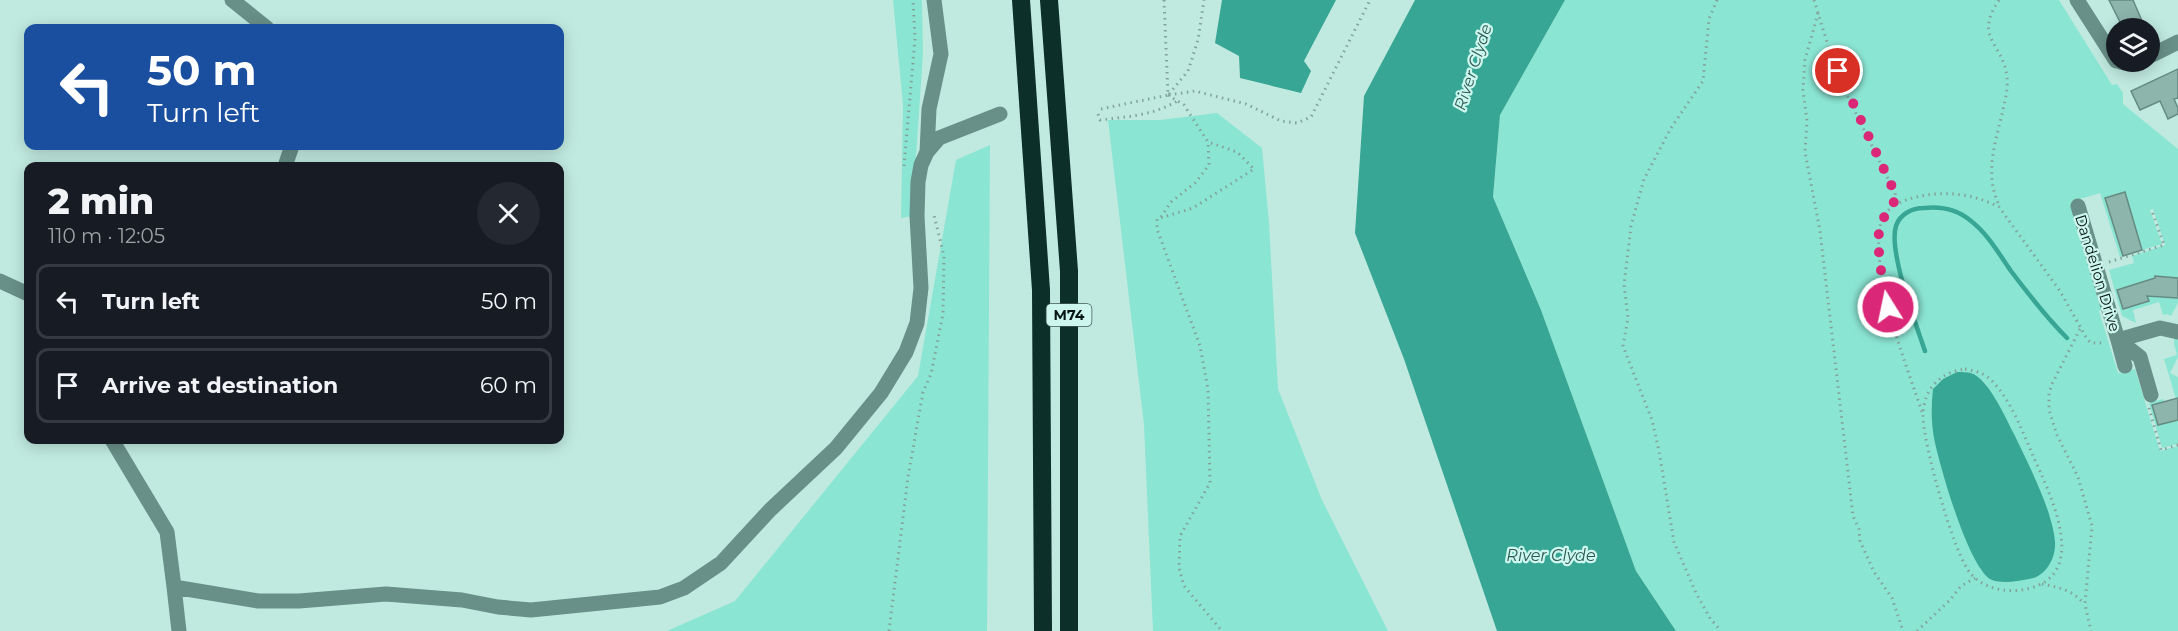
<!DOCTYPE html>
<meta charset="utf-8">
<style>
body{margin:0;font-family:Montserrat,sans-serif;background:#242831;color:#f1f3f6;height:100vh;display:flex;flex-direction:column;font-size:22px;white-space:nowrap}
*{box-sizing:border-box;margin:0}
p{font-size:20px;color:#9ea1a6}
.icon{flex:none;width:33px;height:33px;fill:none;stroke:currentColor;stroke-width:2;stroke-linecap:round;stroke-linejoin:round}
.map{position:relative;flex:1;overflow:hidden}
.details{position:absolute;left:24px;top:162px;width:540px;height:282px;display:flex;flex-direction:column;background:#171b24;border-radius:12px;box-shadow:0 3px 15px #0003}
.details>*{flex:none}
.hud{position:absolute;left:24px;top:24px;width:540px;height:126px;border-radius:12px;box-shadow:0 3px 15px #0003;background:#1a4fa0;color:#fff;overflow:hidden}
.controls{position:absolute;left:2106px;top:18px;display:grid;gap:12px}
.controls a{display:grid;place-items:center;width:54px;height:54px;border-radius:50%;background:#171b24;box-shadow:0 3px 15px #0003;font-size:30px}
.pin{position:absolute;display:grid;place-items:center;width:51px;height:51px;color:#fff;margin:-26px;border:3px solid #fff;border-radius:50%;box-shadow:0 2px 6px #0007}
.me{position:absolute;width:66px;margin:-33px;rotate:350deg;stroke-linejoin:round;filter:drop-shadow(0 0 4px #0008)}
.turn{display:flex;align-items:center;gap:21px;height:126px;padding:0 24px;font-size:27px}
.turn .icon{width:78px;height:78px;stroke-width:2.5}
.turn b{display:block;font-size:42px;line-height:51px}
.round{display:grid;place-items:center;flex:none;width:63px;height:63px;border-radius:32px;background:#242831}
.headline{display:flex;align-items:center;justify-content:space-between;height:102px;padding:0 24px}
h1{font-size:36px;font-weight:800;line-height:45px}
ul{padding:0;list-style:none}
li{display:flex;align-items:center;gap:18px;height:75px;margin:0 12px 9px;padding:0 12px;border:3px solid #363941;border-radius:12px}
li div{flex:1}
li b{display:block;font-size:22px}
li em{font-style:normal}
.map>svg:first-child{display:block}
</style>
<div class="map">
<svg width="2178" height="631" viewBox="0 0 2178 631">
<rect width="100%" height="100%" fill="#c0eae0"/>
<path fill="#8be5d3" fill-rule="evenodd" d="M893,0H922L923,53L912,216L901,218L903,105Z
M1565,0H2059L2112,85L2117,84L2123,93V104L2178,149V278L2155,276L2153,296L2178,298V303L2171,316L2167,314L2163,315L2159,302L2133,310L2136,323L2122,316L2109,270L2134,263L2132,256L2165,245L2153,209L2150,210L2162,244L2142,250L2125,192L2106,198L2123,256L2120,257L2100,193L2073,201L2105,309L2099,311L2118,373L2135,369L2160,451L2178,446V631H1676L1636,571L1541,310L1493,197L1500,115ZM2143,282L2148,301L2123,308L2117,290ZM1972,373L1984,382L1997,403L2025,457L2048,512L1992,580L1981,570L1946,481L1935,443L1933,389L1943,379Z
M1217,113L1262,148L1269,222L1278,389L1322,500L1388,631H1153L1144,425L1108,120H1160Z
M990,145L987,631H667L735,601L918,376L956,160Z
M2174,338L2178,339V357L2170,373L2178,377V398L2176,399L2164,359L2177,355L2174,344Z
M2163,399L2164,402L2153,406L2158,425L2178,419V444L2162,448L2149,403Z"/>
<path fill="#38a694" d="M1222,0H1336L1304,61L1311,71L1301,93L1240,78L1239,56L1215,43Z
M1415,0H1565L1500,115L1493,197L1541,310L1636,571L1676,631H1497L1404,359L1355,233L1364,96Z
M1957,372C1962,372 1967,372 1971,373C1989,379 2006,419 2015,436C2028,463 2053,512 2055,542C2056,559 2045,577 2029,579C2018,581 2003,584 1992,580C1969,570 1941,469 1935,443C1931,425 1931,407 1933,389L1943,379Z"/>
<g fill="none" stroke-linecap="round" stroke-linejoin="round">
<path stroke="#38a694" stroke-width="4.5" d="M1925,351C1916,324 1888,251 1896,226C1900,214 1912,208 1924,208C1942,206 1957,209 1971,221C1988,234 1999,254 2011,271C2029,295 2046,317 2067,338"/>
</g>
<path fill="#8db5ac" stroke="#648b82" stroke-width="1.5" d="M2109,0H2133L2145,28H2123Z
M2178,69V98L2174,99L2178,108V114L2168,119L2160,101L2140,110L2131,91Z
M2125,192L2142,250L2123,256L2105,198Z
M2155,276L2178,278V298L2147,296L2149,301L2123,309L2117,290L2155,278Z
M2178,398V420L2158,425L2152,405Z"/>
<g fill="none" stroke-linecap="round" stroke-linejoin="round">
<path stroke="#82a39b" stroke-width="3" stroke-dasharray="1.5 4.5" stroke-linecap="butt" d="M1717,0L1709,19L1703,81L1671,128L1644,179L1631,226L1624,285L1628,318L1623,346L1652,420L1659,451L1674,542L1696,593L1710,618L1721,631
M1814,0L1830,52L1845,91L1895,193L1896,199C1892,208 1884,213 1881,222C1869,271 1906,364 1922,412
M1999,0C1973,39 2003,42 2007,77C2008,86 2006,97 2004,105C1997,139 1983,171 1999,205
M1818,13L1805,60L1803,90L1807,121L1805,152L1820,231L1853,516L1859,529L1860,541L1874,572L1892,598L1903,631
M1169,94L1188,71L1198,40L1204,0
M1168,95L1184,105L1208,142L1237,152L1254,169L1193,208L1157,219V229L1200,346L1208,389L1210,483L1180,536L1179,568L1184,586L1222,631
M1169,95L1195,91L1246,104L1281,121L1297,123L1311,117L1370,0
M1101,109L1168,95L1164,0
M1098,114L1100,120C1126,117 1155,115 1177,101
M904,166L915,39L913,0
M1894,205C1928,189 1966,190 1999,207L2060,291L2087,339L2091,343H2104
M1161,217L1171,202L1195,183L1209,165L1208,142
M2109,262L2164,245L2152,211
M2080,329L2052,384L2049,393V410L2057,435L2078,477L2092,526L2085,604L2091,631
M1965,369C1976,371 1985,373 1993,382C2012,402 2023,433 2034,458C2048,490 2086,564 2039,585C2017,595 1987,592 1971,574C1954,556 1922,440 1923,414C1924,388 1941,372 1965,369Z
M2149,408L2161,450L2178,445
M2042,584C2057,587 2073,590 2083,603
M889,631L908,477L923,392L931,374L943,314L944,256L934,215
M1917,631L1950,600L1961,586L1975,578"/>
<path stroke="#689088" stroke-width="15" d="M232,0L267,28
M2077,0L2116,61
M2150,56L2178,42
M2120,62L2132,64L2137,62
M927,152L929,109L941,54L934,0
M285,166L292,146
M2078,206L2118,340L2160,328L2178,332
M0,281L28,294
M2118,340L2140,357L2151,395
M2118,340L2125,366
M112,440L167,532L174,587L258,601H299L386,594L462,600L498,607L531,610L660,597L684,588L721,563L770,510L836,448L881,393L906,352L917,323L921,288L917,216L918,182L921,165L927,152L939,138L1000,114
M174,587L179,631"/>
<path stroke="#0c2f29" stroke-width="18" d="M1021,0L1041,290L1043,631
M1049,0L1069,271V631"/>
</g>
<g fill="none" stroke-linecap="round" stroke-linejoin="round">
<path stroke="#db2777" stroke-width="10" stroke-dasharray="0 18" d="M1838,71L1895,193C1897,207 1881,214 1879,231C1877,256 1883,283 1888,307"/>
</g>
<g text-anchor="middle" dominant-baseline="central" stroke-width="4.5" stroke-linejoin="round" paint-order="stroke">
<rect fill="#cdf7ee" stroke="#425a55" stroke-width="1.5" x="1046.5" y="304" width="45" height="22" rx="4.5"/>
<g font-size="14" font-weight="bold" fill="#071613">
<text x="1069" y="315">M74</text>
</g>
<g font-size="15" fill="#071613" stroke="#cdf7ee">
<text transform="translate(2098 273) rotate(73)">Dandelion Drive</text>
</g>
<g font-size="16" font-style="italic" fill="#2a5850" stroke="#cdf7ee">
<text transform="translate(1473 67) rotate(-72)">River Clyde</text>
<text x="1551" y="555">River Clyde</text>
</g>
</g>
</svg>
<div class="controls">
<a><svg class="icon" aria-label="layers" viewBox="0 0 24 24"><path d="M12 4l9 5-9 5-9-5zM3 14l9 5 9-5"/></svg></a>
</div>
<div class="pin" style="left:1838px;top:71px;background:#d93025"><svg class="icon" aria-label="arrive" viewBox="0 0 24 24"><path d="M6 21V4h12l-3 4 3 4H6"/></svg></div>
<svg class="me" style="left:1888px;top:307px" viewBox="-20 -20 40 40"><circle r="17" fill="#db2777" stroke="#fff" stroke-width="3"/><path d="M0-11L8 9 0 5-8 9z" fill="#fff"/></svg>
<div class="hud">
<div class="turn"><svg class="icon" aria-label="left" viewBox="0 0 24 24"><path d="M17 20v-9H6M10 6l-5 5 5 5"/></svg><div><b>50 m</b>Turn left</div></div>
</div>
<section class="details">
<div class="headline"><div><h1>2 min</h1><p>110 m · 12:05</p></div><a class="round"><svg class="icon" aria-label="close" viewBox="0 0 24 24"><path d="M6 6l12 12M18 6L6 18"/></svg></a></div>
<ul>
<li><svg class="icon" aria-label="left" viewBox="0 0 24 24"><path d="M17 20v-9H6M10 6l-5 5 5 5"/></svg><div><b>Turn left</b></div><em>50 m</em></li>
<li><svg class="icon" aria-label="arrive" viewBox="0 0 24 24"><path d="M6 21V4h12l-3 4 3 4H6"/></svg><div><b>Arrive at destination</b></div><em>60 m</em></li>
</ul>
</section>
</div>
